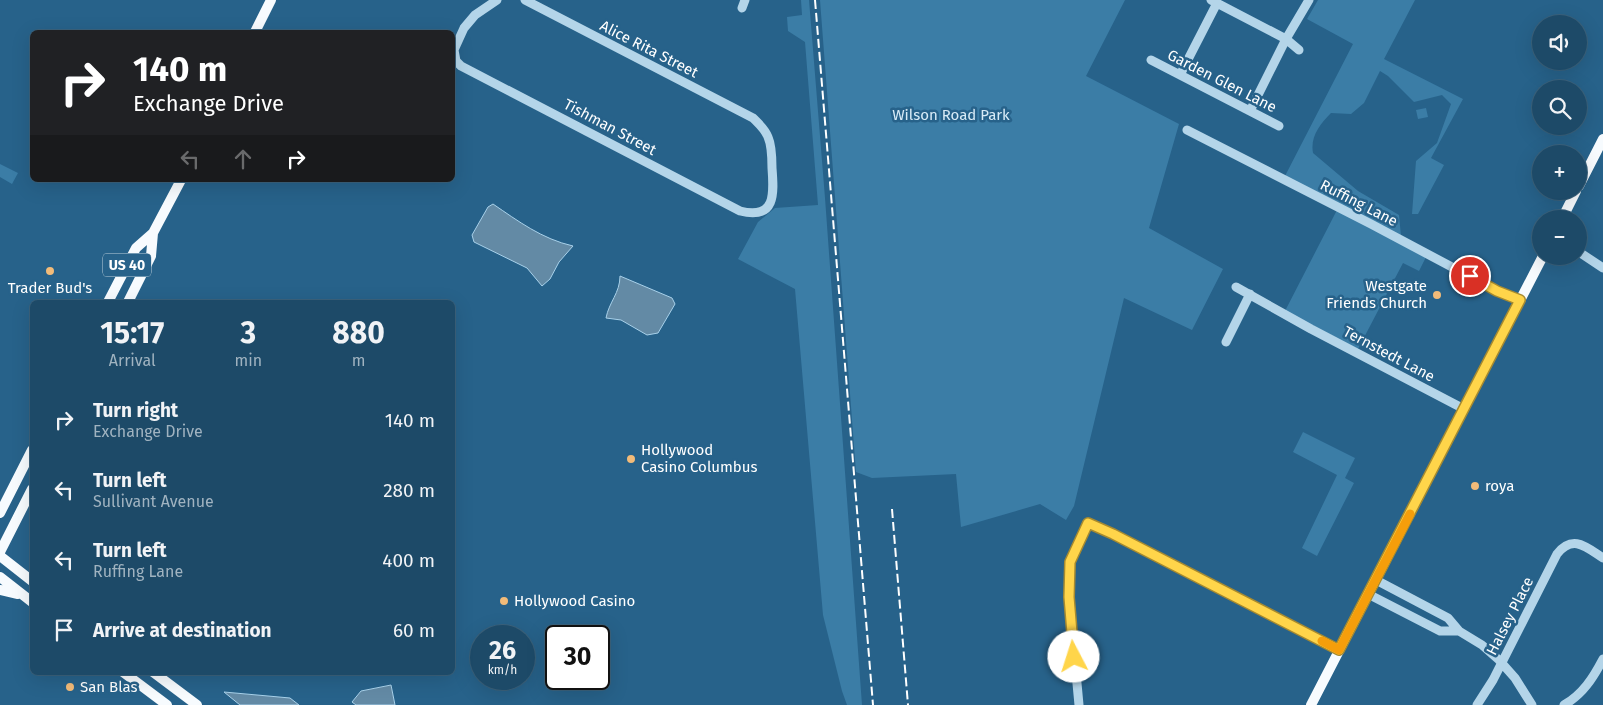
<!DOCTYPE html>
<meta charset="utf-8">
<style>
body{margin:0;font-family:"Fira Sans",sans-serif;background:#25516e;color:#f1f3f6;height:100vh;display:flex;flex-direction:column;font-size:19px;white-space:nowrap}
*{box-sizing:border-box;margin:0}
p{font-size:16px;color:#a0b3c0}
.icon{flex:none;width:28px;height:28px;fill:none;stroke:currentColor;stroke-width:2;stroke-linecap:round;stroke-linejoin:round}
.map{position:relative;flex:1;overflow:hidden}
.details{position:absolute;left:30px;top:300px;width:425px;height:375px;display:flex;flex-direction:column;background:#1d4a68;border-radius:8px;box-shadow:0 5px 20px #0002,0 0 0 1px #3b627c}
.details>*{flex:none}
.top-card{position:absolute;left:30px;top:30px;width:425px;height:152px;border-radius:8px;box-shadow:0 5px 20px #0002,0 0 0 1px #3b627c;background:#202124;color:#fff;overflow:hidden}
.buttons{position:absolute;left:1532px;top:15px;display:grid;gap:10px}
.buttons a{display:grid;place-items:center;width:55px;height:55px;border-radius:50%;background:#1d4a68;box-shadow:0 5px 20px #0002,0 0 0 1px #3b627c;font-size:25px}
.speed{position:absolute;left:470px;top:625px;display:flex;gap:10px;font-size:25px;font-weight:700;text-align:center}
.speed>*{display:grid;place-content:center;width:65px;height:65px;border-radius:50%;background:#1d4a68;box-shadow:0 5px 20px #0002,0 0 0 1px #3b627c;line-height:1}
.speed small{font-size:12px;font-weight:400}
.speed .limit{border:2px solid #111;border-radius:8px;background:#fff;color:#111}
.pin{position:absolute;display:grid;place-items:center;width:42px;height:42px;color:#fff;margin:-21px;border:2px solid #fff;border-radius:50%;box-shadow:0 1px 5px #0007}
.me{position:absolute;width:55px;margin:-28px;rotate:355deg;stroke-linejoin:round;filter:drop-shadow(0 0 4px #0008)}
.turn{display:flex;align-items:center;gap:18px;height:105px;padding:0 20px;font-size:22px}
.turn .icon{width:65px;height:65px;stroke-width:2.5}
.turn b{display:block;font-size:35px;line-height:42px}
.lanes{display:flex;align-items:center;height:48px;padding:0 20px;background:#0003;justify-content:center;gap:25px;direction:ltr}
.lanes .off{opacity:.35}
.eta{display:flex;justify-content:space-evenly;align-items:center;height:85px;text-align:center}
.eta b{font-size:30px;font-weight:700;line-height:35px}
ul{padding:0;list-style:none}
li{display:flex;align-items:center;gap:15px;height:70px;padding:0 20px}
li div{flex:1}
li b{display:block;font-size:19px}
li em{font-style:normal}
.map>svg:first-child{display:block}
</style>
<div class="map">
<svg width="1603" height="705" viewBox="0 0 1603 705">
<rect width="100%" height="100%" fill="#27628a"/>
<path fill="#3b7da6" d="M801,0H809L825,198L862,705H847L842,691L823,615L795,289L738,259L758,222L775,208L818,205L805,42L788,31L787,17L802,15Z
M820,0H1125L1086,76L1179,124L1149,228L1223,269L1192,330L1124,298L1074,506L1066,520L1040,504L961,527L956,474L872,478L856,472Z
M1318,0H1415L1384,59L1463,99L1431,158L1444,165L1418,214H1412L1416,161L1437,143L1451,104L1442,95L1414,102L1388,76L1380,71L1364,103L1351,114L1331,113C1320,124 1310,137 1313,153L1358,191L1399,215L1401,236L1285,176L1353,44L1307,19Z
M1426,108L1428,117L1418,119L1416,110Z
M0,164L18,173L12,184L0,177Z
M1337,210L1426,257L1419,271L1403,263L1358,349L1285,311Z
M1303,432L1355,458L1345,478L1354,483L1317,556L1302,548L1337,475L1293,452Z"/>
<path fill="#638aa5" stroke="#a8d1ea" d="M493,204C518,221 542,239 573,246L559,262L550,279L542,286L527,268L474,242L472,235L488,207Z
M620,276L672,298L675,304L658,333L647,335L621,320L606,318C609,302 620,293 620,276Z
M391,685L395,705H356L352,702L361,691Z
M224,692L290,698L299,705H240Z"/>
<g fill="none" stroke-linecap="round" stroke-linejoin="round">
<path stroke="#b4d5e9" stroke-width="9" d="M497,0L475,15L464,28L454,50L456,61L461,66L740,211C776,220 774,194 772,168C772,158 772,146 768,137C765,129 759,124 753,118L525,0
M1211,0L1286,39L1299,50
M742,8L745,0
M1151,60L1279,126
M1180,75L1217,3
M1250,111L1286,39L1309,0
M1187,130L1371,224L1497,291L1520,300
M1579,252L1603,268
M1236,287L1311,329L1464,409
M1226,342L1250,294
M1376,580L1448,618L1459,631L1482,645L1499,660L1515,678L1532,705
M1368,594L1440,631H1459
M1079,705L1069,597L1070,562L1087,523L1113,534L1339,650
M1477,705L1493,680L1557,554C1573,534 1586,547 1603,558
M1564,705C1583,694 1593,678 1603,659"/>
<path stroke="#f7fbfe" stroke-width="10" d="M255,32L271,0
M1579,186L1603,139
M1562,219L1576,191
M108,302L136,248L153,233L181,180
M128,302L151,256L153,233
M0,513L32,450
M0,552L32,489
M0,556L32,581
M0,577L32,602
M0,590L18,594
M123,672L167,705
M153,672L197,705
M1311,705L1543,256"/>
<path stroke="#fff" stroke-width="2" stroke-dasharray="9 4" stroke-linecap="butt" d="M815,0L873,705
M892,509L908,705"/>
</g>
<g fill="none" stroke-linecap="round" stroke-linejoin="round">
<defs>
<path id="route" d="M1074,657L1069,597L1070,562L1088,523L1113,534L1339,650L1520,300L1497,291L1470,276"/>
</defs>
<use href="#route" stroke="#a68a30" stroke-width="12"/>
<use href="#route" stroke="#ffd54a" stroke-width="9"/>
<path stroke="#f59e0b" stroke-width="9" d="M1322,641L1339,650L1410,514"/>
</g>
<g fill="#f2bb79" stroke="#27628a" stroke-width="2">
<circle cx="50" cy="271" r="5"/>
<circle cx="1437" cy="295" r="5"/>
<circle cx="631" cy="459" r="5"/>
<circle cx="1475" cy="486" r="5"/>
<circle cx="504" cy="601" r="5"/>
<circle cx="70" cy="687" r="5"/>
</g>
<g text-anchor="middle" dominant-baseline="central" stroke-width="5" stroke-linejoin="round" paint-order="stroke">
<rect fill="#27628a" stroke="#bed0dc" stroke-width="1" x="103" y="253.5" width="48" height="23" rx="4"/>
<g font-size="14" font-weight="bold" fill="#fff">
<text x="127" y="265">US 40</text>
</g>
<g font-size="15" fill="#fff" stroke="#27628a">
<text transform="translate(649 49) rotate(27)">Alice Rita Street</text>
<text transform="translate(1222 81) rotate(27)">Garden Glen Lane</text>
<text transform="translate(610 127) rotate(28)">Tishman Street</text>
<text transform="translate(1359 203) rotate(27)">Ruffing Lane</text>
<text transform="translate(1389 354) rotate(28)">Ternstedt Lane</text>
<text transform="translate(1510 616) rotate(-63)">Halsey Place</text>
</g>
<g font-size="15" fill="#d8ebf7" stroke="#27628a">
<text x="951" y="115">Wilson Road Park</text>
</g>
<g font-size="15" fill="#fff" stroke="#27628a" text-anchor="start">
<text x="1427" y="286" text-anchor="end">Westgate<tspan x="1427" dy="17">Friends Church</tspan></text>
<text x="50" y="288" text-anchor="middle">Trader Bud's</text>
<text x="641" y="450">Hollywood<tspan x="641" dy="17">Casino Columbus</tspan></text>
<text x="1485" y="486">roya</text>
<text x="514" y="601">Hollywood Casino</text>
<text x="80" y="687">San Blas</text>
</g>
</g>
</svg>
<div class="buttons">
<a><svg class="icon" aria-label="sound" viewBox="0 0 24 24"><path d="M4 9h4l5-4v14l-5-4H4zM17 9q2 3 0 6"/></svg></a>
<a><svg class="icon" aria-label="search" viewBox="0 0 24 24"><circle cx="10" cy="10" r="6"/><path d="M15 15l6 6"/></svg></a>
<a>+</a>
<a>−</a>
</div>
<div class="speed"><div>26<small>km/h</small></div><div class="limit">30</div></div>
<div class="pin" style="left:1470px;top:276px;background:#d93025"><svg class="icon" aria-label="arrive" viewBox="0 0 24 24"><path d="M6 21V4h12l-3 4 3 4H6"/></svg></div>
<svg class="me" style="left:1074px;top:657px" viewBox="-20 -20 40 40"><circle r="19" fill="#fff"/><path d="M0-13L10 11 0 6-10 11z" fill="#ffd54a"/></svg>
<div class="top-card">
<div class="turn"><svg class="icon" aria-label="right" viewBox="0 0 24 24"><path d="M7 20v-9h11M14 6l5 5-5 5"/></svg><div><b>140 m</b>Exchange Drive</div></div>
<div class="lanes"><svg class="icon off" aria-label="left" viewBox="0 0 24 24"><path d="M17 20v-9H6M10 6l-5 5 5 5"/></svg><svg class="icon off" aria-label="ahead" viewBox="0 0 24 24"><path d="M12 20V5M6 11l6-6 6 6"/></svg><svg class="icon" aria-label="right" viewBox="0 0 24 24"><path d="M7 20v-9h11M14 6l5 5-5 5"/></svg></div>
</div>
<section class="details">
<div class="eta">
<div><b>15:17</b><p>Arrival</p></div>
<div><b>3</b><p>min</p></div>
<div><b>880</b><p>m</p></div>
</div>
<ul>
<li><svg class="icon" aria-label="right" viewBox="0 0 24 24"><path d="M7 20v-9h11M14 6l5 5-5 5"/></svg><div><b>Turn right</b><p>Exchange Drive</p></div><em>140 m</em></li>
<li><svg class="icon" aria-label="left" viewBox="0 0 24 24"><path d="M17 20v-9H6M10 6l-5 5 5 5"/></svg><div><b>Turn left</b><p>Sullivant Avenue</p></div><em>280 m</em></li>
<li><svg class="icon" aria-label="left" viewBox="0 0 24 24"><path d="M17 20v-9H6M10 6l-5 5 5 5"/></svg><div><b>Turn left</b><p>Ruffing Lane</p></div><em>400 m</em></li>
<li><svg class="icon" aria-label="arrive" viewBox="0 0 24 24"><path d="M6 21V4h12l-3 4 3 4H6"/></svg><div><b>Arrive at destination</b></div><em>60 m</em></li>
</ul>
</section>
</div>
